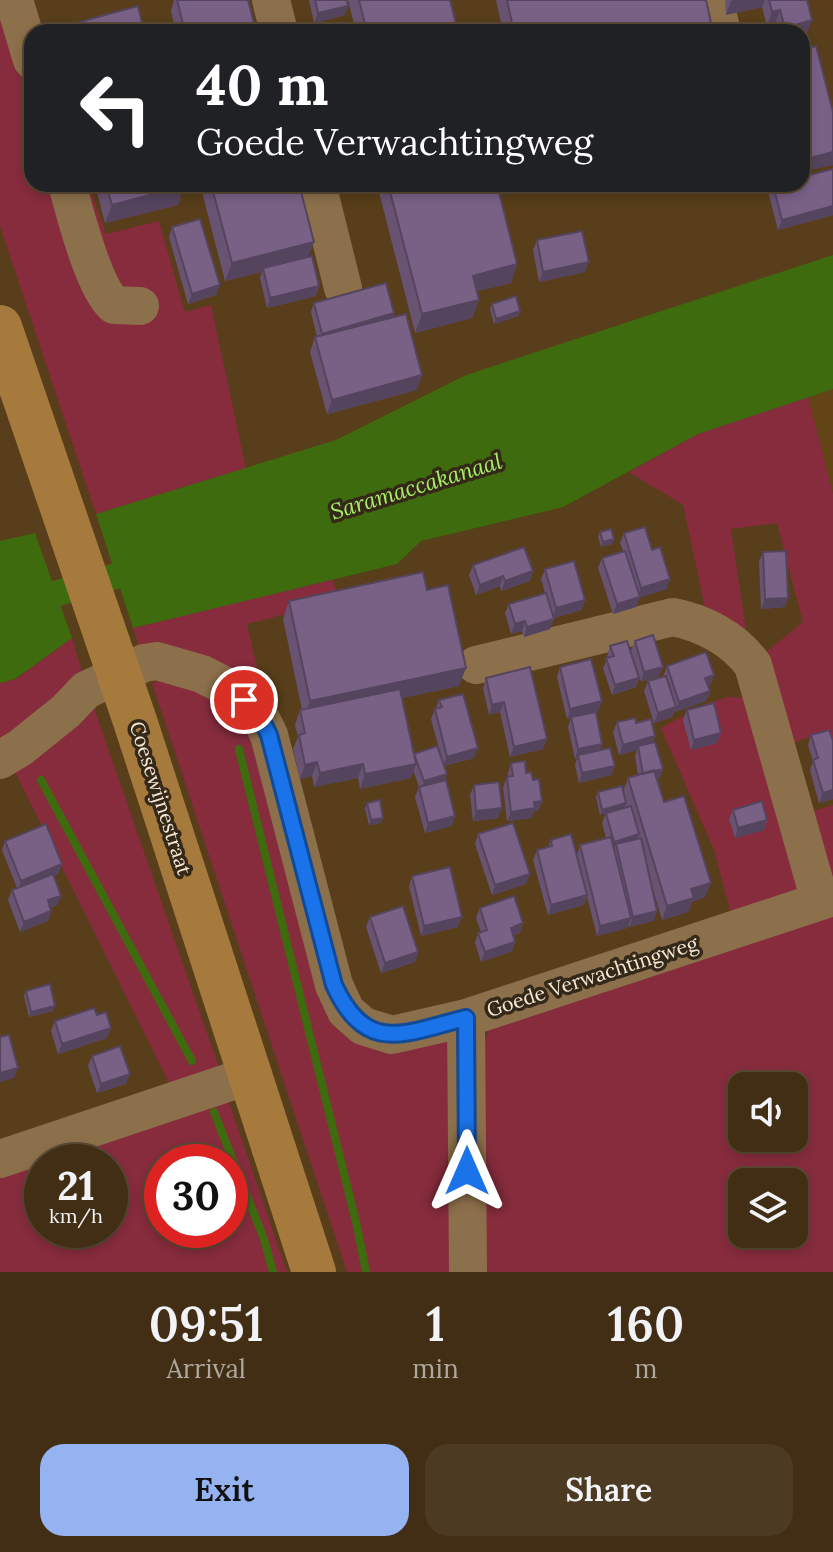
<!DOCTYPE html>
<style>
body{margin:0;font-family:Lora,serif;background:#4c3a22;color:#f1f3f6;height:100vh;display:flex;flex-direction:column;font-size:30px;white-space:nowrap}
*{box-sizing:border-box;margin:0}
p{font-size:26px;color:#aea8a0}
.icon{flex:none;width:44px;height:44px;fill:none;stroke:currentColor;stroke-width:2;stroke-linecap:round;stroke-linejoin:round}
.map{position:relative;height:1272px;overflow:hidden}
.drawer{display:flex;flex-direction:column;background:#422e14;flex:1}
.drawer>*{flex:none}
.banner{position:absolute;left:24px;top:24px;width:786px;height:168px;border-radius:24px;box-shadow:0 4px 12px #0003,0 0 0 2px #5a4a34;background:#202124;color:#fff;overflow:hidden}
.controls{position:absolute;left:728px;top:1072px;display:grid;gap:16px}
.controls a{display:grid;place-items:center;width:80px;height:80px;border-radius:16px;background:#422e14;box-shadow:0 4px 12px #0003,0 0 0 2px #5a4a34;font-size:40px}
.speed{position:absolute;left:24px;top:1144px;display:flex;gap:16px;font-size:40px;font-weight:700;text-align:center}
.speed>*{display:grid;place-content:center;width:104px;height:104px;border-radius:50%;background:#422e14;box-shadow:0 4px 12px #0003,0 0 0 2px #5a4a34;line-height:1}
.speed small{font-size:20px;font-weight:400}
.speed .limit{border:12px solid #d22;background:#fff;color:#111}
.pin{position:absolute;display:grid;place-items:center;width:68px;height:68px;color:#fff;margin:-34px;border:4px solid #fff;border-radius:50%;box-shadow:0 2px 8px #0007}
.me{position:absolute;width:88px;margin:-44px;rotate:0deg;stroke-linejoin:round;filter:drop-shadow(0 0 6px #0008)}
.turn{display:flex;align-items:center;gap:28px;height:168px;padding:0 40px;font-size:36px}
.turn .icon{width:104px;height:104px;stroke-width:2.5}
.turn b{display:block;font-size:56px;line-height:68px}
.eta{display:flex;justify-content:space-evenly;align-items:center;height:136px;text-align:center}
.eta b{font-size:48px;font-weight:600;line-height:56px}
.action{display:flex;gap:16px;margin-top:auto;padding:16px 40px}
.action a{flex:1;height:92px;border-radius:24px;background:#95b2f1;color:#111;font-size:32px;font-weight:600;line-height:92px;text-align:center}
.action a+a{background:#4c3a22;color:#f1f3f6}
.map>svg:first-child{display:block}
</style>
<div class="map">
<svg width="833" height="1272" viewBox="0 0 833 1272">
<rect width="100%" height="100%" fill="#583e1a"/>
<path fill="#634417" d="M833,389V493L808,397Z"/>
<path fill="#862c3d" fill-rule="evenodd" d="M0,13L8,25L32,111V184H88L106,234L159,221L185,312L211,305L246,468L96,514L0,226Z
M808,397L833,493V747L828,731L783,746L760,657L803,622L777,523L731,529L749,650L708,622L683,505L629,472L698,434Z
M333,579L338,601L247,624L267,709L139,646L133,628Z
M72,638L83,675L0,752V683L16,679Z
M165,678L182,681L249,718L335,1015L449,1042L460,1272H347L152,683Z
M728,697L761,698L813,892L732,917L714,850L661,728L705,704Z
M93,705L223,1079L172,1089L14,770Z
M833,805V886L802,814Z
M833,912V1272H483L484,1048L488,1030ZM742,1086H794V1138H742ZM742,1182H794V1234H742Z
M226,1093L287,1272H0V1164ZM42,1162H110V1230H42ZM162,1162H230V1230H162Z"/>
<path fill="#3f6b0f" d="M833,255V389L698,434L563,507L421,541L397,564L133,628L96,514L336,440L466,375Z
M35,533L72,638L15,679L0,683V541Z"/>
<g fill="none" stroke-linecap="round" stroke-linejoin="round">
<path stroke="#3f6b0f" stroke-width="8" d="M239,749L357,1226L366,1272
M41,780L192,1061
M214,1112L264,1239L273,1272"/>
<path stroke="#3f6b0f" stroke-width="26" d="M0,610L147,567"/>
<path stroke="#8c6f4b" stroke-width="38" d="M14,0L32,60
M271,0L279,32
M714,0L722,32
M67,184C75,213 93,286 114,305L140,306
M317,184L343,288
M476,665L673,617C704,623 734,639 753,665L820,901
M0,760L20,748L66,711L86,690L144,663L157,661L202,674L231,689L257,711L269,735L334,985L346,1011L363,1026L392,1035L466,1018L833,897
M466,1018L468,1272
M0,1159L251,1075"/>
<path stroke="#a67a3c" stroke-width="44" d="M0,327L135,721L314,1272"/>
</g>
<path fill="#685373" d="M174,0H177L256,32H176L171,11Z
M309,0H347L345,15L314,23Z
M348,0H450L458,32H356Z
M496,0H706L713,32H503Z
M726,0H807V34L802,36V32H777L775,24L767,26L762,7L726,15L725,3Z
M833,169V215L778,230L769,195L773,185Z
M95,184H184L178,205L105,223Z
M200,184H299L308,257L316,296L267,308L260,278L262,272L225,281Z
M377,184H497L517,264L511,283L477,291L479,300L472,318L415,333Z
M172,227L220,285L216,295L188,304L169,237Z
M537,240L585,272L539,282L533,250Z
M314,303L394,313L393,317L417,390L327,414L310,352L315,337H317L311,312Z
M492,304L520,311L518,316L494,324L490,309Z
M600,532L614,539L612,544L601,547L598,537Z
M624,533L652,550L667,589L640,597L636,607L613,614L598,568L602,558L623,551L620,543Z
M763,552L785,607L761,609L759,562Z
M473,565L533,571L530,581L501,591L500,586L476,595L469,575Z
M545,569L582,610L553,618L550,629L524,637L522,631L511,634L505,613L509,604L545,593L541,579Z
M427,590L459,686L402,698L414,755L441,756L431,719L439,700L478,748L474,758L444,766L447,774L444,781L452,826L425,833L415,797L419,787L413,770L411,778L360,789L358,778L314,787L312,776L300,779L293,749L298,737L295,725L300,710H302L283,619L289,601Z
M635,641L659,676L641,682L631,651Z
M610,646L639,678L636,687L612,695L603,668L608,658L607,656Z
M667,666L714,675L710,685L708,686L710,691L706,701L675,712V710L672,717L654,723L644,691L648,681L663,677Z
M560,667L602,701L598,711L590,713L600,750L615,766L611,775L579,783L575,765L577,759H575L568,727L571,718L567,719L557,677Z
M486,678L543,749L510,757L500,712L489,715L483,688Z
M687,710L721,733L717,743L691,750L683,720Z
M617,722L636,723L653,742L663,769L659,779H657L664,802L705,897L692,902L688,912L662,920L652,886L654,921L629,927V925L627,928L597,936L587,896L584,905L548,915L533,860L537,850L548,847L551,840L577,855L580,845L606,838L602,823L606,813L600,815L596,797L598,792H623L628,778L638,775L635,756L637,750L619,755L613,732Z
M811,735L833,799L819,803L810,770L813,761L808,745Z
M511,763L526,773L533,780L542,801L538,811H534L531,818L507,821L503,787L507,777H508V773Z
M474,785L498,818L473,821L470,795Z
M367,803L383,818L381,823L369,825L365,808Z
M733,810L767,820L764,830L735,838L729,819Z
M478,834L526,884L492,895L475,844Z
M5,841L62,864L58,874L54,876L61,896L57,905L50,908L51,911L48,921L20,932L8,900L12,890L17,888L2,850Z
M412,876L458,927L421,936L409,886Z
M480,908L520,933L513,935L515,942L512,951L481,962L475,943L478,933L481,932L476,918Z
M370,917L418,952L415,962L381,973L366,927Z
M26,991L53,1011L29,1017L24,996Z
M55,1021L111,1028L107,1038L58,1054L51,1031Z
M92,1056L126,1084L97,1093L88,1066Z"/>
<path fill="#55445e" d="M735,0H765L762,7L726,15L731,1Z
M348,6L345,15L314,23L318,13Z
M780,10L775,24L767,26L772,12Z
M812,20L807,34L802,36V32H783L785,28Z
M833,152V165L802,172V160Z
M184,186L178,205L105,223L112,205Z
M833,206V215L778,230L782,220Z
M314,242L307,260L263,268L262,272L225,281L232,263Z
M589,262L585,272L539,282L543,272Z
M517,264L511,283L466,294L473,276Z
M220,285L216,295L188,304L192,294Z
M319,286L316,296L267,308L270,298Z
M479,300L472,318L415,333L422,314Z
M520,311L518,316L494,324L496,319Z
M394,313L391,323L319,344L322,334Z
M422,375L417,390L327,414L332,400Z
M614,539L612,544L601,547L603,542Z
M533,571L530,581L501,591L505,581Z
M503,576L500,586L476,595L480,585Z
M670,579L667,589L637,598L641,588Z
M640,597L636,607L613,614L617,604Z
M788,598L785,607L761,609L765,599Z
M585,600L582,610L552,618L556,608Z
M554,619L550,629L524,637L527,627Z
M525,621L522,631L511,634L515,624Z
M663,667L659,676L641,682L644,672Z
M466,668L459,686L304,719L310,701Z
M714,675L710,685L702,688L705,678Z
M639,678L636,687L612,695L615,685Z
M710,691L706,701L675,712L679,702Z
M602,701L598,711L567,719L570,709Z
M504,702L500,712L489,715L492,705Z
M676,707L672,717L654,723L658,713Z
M721,733L717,743L691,750L694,740Z
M655,736L652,746H638L637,750L619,755L623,745Z
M547,739L543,749L510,757L514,747Z
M602,744L599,754L578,755L577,759H575L578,749Z
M478,748L474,758L443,766L447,757Z
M317,762L312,776L300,779L305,765Z
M363,764L358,778L314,787L320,773Z
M416,764L411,778L360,789L365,774Z
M615,766L611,775L579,783L582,773Z
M663,769L659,779L639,785L643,775Z
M447,774L443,783L421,791L424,781Z
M833,790V799L819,803L823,793Z
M542,801L538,811H534L531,818L507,821L511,812L534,802Z
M626,803L624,808L600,815L602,810Z
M502,808L498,818L473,821L476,811Z
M455,816L452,826L425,833L428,823Z
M383,818L381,823L369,825L371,820Z
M767,820L764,830L735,838L738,828Z
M639,834L636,844H616L614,850L610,851L614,842Z
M62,864L58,874L18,891L21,881Z
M530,874L526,884L492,895L495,885Z
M711,883L705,897L692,902L688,912L662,920L667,906L691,889Z
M587,895L584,905L548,915L551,905Z
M61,896L57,905L44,910L48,900Z
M51,911L48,921L20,932L24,922Z
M657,911L654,921L629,927L633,917Z
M462,917L458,927L421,936L424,926Z
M631,918L627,928L597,936L600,926Z
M523,923L520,933L507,938L511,928Z
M515,942L512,951L481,962L485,952Z
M418,952L415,962L381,973L385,963Z
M55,1006L53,1011L29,1017L31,1012Z
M111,1028L107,1038L58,1054L62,1044Z
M18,1068L14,1078L0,1082V1073Z
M130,1074L126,1084L97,1093L101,1084Z"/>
<path fill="#796186" stroke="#55445e" stroke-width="2" d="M177,0H248L256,31L185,32Z
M315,0H347L348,6L318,13Z
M359,0H450L458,32H367Z
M507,0H706L713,32H514Z
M769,0H807L812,20L785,28L780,10L772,12Z
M138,6L144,32H67L65,26Z
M816,46L833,112V152L802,160V50Z
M833,169V206L782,220L773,185L802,184V177Z
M106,184H184V186L112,205Z
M211,184H299L314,242L232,263Z
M388,184H497L517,264L473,276L479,300L422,314Z
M200,219L220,285L192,294L172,227Z
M582,231L589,262L543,272L537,240Z
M312,256L319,286L270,298L263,268Z
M386,283L394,313L322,334L314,303Z
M516,296L520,311L496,319L492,304Z
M406,314L422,375L332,400L315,337Z
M645,527L652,550L660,547L670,579L641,588L624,533Z
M611,529L614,539L603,542L600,532Z
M524,547L533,571L505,581L503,576L480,585L473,565Z
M625,551L640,597L617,604L602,558Z
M786,551L788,598L765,599L763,552Z
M574,561L585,600L556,608L545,569Z
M423,572L427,590L448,585L466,668L310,701L289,601Z
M546,593L554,619L527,627L525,621L515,624L509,604Z
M653,635L663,667L644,672L635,641Z
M627,641L639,678L615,685L606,658L614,656L610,646Z
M706,652L714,675L705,678L710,691L679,702L667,666Z
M591,659L602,701L570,709L560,667Z
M530,667L547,739L514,747L504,702L492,705L486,678Z
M666,676L676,707L658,713L648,681Z
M400,689L416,764L365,774L363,764L320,773L317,762L305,765L299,735L305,733L300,710Z
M463,694L478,748L447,757L435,709L442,707L439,700Z
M714,703L721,733L694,740L687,710Z
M596,712L602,744L578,749L571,717Z
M635,718L636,723L651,719L655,736L623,745L617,722Z
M829,730L833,741V790L823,793L813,760L818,758L811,735Z
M655,742L663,769L643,774L638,746Z
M437,746L447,774L424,781L414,754Z
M610,748L615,766L582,773L578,755Z
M525,761L526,773L531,772L533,780L539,779L542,801L534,802L535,808L511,812L507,777L513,776L511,763Z
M654,770L664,802L684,796L711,883L691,889L694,898L667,906L628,778Z
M446,780L455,816L428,823L419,787Z
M499,782L502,808L476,811L474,785Z
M622,786L626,803L602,810L598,792Z
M380,800L383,818L371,820L367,803Z
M762,801L767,820L738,828L733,810Z
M631,806L639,834L614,842L606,813Z
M513,823L530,874L495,885L478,834Z
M46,824L62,864L21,881L5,841Z
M571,834L587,895L551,905L537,850L552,846L551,840Z
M611,837L631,918L600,926L580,845Z
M641,838L657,911L633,917L616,844Z
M450,867L462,917L424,926L412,876Z
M53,874L61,896L48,900L51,911L24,922L12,890Z
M514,896L523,923L511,928L515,942L485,952L478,933L487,930L480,908Z
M403,906L418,952L385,963L370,917Z
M50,984L55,1006L31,1012L26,991Z
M94,1008L97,1015L106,1012L111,1028L62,1044L55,1021Z
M9,1035L18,1068L0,1073V1037Z
M120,1046L130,1074L101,1084L92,1056Z"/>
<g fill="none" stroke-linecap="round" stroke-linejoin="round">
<defs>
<path id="route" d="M244,700L257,711L269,735L334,985C367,1056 404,1033 466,1018L467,1171"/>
</defs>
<use href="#route" stroke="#114b97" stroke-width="20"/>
<use href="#route" stroke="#1a73e8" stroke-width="14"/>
</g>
<g text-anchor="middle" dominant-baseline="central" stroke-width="7" stroke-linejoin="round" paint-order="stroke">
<g font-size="20" fill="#f7e7d3" stroke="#342818">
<text transform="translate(161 798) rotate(72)">Coesewijnestraat</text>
<text transform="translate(592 976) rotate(-18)">Goede Verwachtingweg</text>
</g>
<g font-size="22" font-style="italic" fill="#a6f165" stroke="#342818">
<text transform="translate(416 486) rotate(-17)">Saramaccakanaal</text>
</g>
</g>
</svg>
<div class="controls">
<a><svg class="icon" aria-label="sound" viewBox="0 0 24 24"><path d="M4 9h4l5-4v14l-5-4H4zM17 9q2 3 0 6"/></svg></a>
<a><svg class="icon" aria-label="layers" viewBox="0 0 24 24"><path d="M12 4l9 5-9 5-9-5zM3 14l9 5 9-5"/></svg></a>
</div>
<div class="speed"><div>21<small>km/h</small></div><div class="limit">30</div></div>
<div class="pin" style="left:244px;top:700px;background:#d93025"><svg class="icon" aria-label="arrive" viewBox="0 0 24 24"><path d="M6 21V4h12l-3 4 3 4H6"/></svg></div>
<svg class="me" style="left:467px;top:1171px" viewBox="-20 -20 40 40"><path d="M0-17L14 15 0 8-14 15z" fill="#1a73e8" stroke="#fff" stroke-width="4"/></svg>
<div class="banner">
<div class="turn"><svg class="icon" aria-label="left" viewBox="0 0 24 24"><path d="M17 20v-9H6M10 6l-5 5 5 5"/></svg><div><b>40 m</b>Goede Verwachtingweg</div></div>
</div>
</div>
<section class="drawer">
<div class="eta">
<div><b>09:51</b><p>Arrival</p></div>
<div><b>1</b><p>min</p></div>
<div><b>160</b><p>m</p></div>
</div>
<div class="action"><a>Exit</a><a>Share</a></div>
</section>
